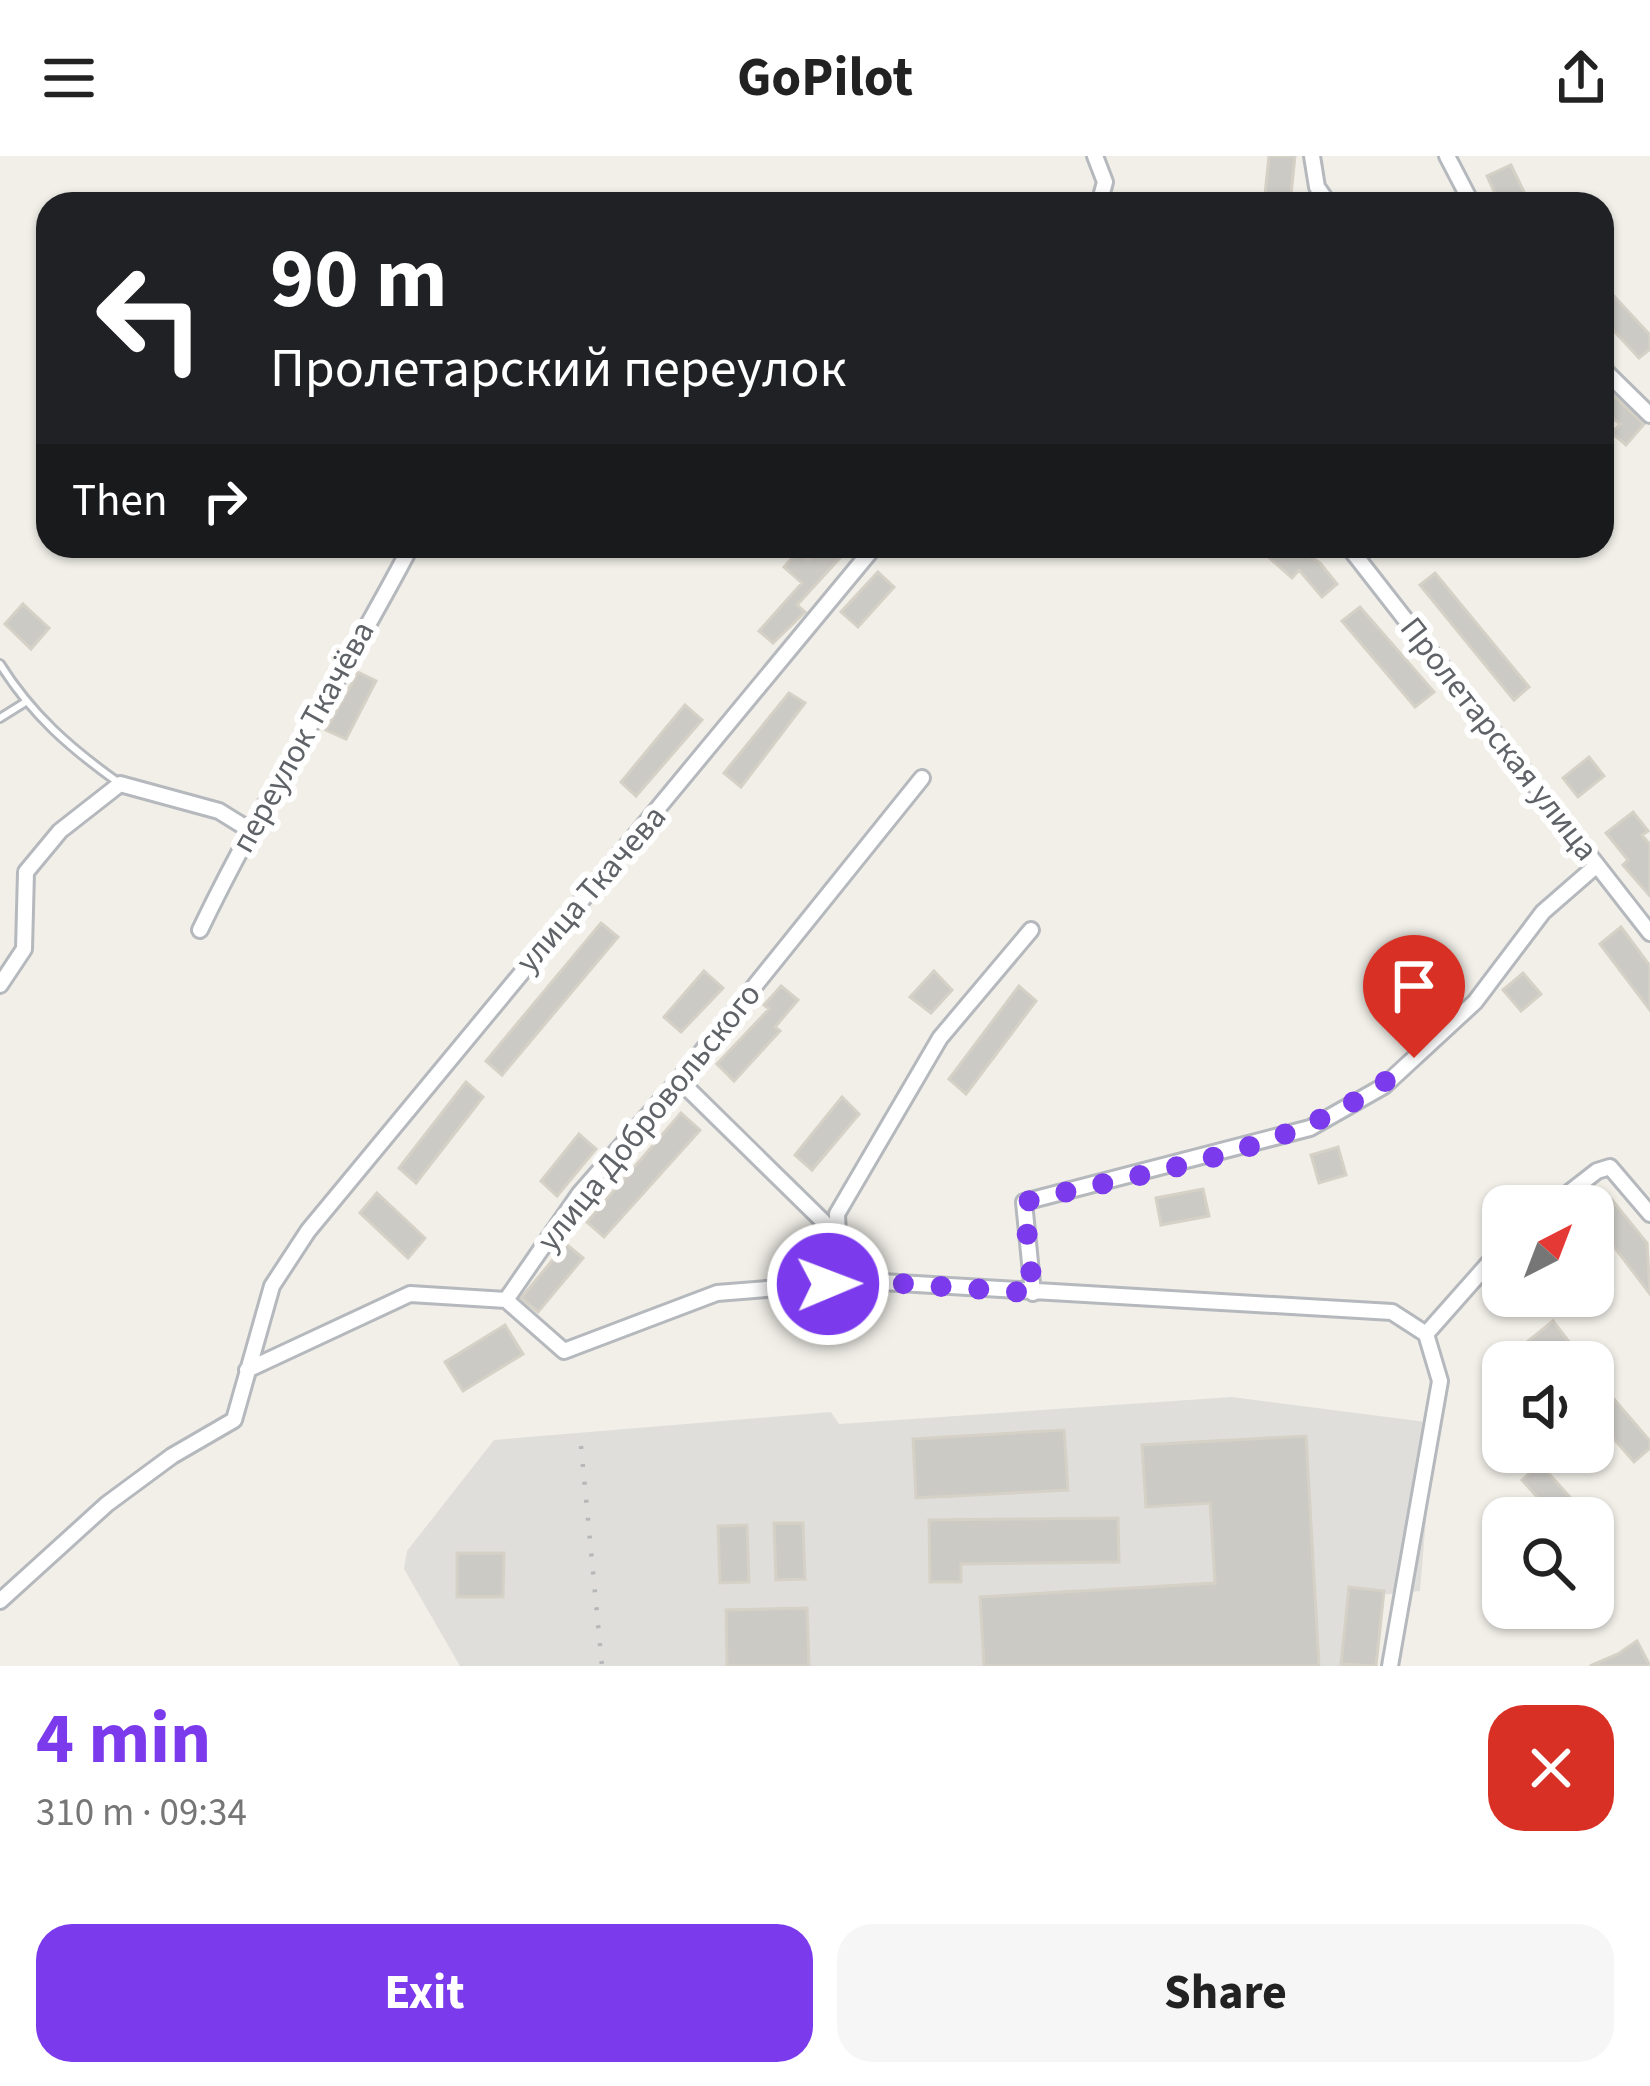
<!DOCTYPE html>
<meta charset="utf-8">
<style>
body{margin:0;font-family:"Source Sans 3",sans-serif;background:#f6f6f6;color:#222;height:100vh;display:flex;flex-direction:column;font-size:45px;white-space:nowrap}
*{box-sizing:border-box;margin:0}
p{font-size:39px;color:#767676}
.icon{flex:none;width:66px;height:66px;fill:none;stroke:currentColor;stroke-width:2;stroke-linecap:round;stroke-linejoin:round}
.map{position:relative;height:1510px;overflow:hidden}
.side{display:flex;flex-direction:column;background:#fff;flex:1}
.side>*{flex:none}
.banner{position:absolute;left:36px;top:36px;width:1578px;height:366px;border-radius:36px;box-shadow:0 3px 9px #0004;background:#202124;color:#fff;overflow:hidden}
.needle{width:78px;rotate:42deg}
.tools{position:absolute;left:1482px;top:1029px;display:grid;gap:24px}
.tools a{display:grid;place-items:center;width:132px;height:132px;border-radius:24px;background:#fff;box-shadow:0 3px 9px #0004;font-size:60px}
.pin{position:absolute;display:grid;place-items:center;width:102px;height:102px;color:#fff;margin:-123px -51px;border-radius:50% 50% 50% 0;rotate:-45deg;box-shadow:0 0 12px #0007}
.pin .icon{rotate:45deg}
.me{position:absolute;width:132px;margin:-66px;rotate:89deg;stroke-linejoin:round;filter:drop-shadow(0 0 9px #0008)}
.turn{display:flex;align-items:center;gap:42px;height:252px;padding:0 36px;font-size:54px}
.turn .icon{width:156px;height:156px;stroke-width:2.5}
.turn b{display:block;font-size:84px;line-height:102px}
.then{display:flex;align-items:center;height:114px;padding:0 36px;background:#0003;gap:24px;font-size:45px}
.round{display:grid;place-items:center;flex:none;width:126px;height:126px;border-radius:36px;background:#f6f6f6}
.summary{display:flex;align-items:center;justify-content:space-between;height:204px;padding:0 36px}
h1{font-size:72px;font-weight:700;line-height:90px;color:#7c3aed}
.primary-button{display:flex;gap:24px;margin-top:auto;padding:24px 36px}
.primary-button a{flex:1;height:138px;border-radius:36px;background:#7c3aed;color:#fff;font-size:48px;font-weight:700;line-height:138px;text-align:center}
.primary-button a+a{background:#f6f6f6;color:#222}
header{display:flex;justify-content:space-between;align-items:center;height:156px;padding:0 36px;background:#fff;font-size:54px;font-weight:700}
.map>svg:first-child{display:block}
</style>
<header><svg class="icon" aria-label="menu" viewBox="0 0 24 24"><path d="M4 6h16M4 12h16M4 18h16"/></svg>GoPilot<svg class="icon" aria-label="share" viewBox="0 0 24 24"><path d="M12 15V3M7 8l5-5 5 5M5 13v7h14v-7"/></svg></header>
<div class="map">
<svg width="1650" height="1510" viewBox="0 0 1650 1510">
<rect width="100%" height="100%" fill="#f1efe8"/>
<path fill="#e0deda" d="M1232,1241L1434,1267L1420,1435L1369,1440L1351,1510H460L404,1413L407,1395L494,1284L831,1256L839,1268Z"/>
<path fill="#cccac5" stroke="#d6d1c6" stroke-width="3" d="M1269,0H1295L1290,48H1264Z
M1511,9L1525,38L1500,48L1487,20Z
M1613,139L1650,179V193L1639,202L1602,162V148Z
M1602,229L1644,268L1626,289L1612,277L1620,268L1602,253Z
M821,390H851L797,449L805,456L773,487L759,475L802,427L784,411L798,395L808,404Z
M1276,390H1293L1320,407L1337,428L1322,441L1299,414L1292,422L1266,399Z
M878,416L894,431L858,471L841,456Z
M1435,417L1529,531L1514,544L1420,429Z
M23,448L49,472L31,493L5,468Z
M1360,451L1434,536L1415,551L1342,465Z
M358,516L376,525L346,583L326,574Z
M789,537L805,547L741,631L724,617Z
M685,549L702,564L636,640L621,626Z
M1589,601L1604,620L1578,641L1563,622Z
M1633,656L1648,675L1642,679L1650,689V740L1623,709L1628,704L1606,677Z
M601,767L618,781L502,919L486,905Z
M1621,771L1650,810V854L1600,788Z
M704,815L723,832L681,876L664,861Z
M934,815L952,834L931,857L910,841Z
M1523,817L1541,838L1521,855L1503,834Z
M781,830L798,844L775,871L780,875L734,925L717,908L769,853L764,849Z
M1019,830L1036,845L966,938L949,923Z
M466,926L483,941L416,1027L399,1012Z
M842,941L859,958L812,1014L795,999Z
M681,957L700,974L604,1081L587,1066Z
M579,978L596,993L557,1040L541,1025Z
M1338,991L1346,1019L1319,1027L1311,999Z
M1203,1033L1209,1060L1161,1069L1156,1042Z
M377,1037L425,1082L408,1102L360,1057Z
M1612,1044L1647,1087L1650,1138L1593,1063Z
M566,1088L583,1102L538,1156L521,1142Z
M1553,1165L1570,1187L1546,1206H1517L1511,1199Z
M505,1169L523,1198L463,1235L445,1206Z
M1607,1235L1650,1285V1292L1634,1306L1593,1259V1247Z
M1064,1274L1068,1334L916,1342L913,1283Z
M1306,1280L1319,1510H984L980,1441L1215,1427L1210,1347L1146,1351L1142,1289Z
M1540,1308L1577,1349L1563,1362H1556L1522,1324Z
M1118,1362L1119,1406L961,1408V1426H930L929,1364Z
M774,1367H803L805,1423L776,1424Z
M747,1369L749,1426L720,1427L718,1370Z
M457,1397H504L503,1441H457Z
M1349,1431L1384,1435L1376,1510L1341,1508Z
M807,1452L809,1510H727L726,1454Z
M1637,1485L1650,1510H1590L1618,1498Z"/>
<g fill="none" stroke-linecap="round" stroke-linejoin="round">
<defs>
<path id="service" d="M0,508C32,559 70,592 119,627
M0,562L24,547"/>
<path id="minor" d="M1095,0L1105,26L1099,48
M1312,0L1317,31L1329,48
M1447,0L1472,48
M1602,212L1650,259
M1348,390L1650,777
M200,774C263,642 343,520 411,390
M0,829L24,793L26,716L60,675L120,628L219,655L248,673
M679,924L838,1080
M1552,1050L1597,1015L1610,1011L1650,1058
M865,1125L838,1080L837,1058L940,882L1031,774
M1033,1137L1024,1046L1310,972L1384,930L1475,846L1543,756L1597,709
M506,1144L564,1195L717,1137L865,1125L1392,1156L1426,1178L1440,1225L1390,1510
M1426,1178L1503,1091
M247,1214L410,1138L506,1144L580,1037L679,924L922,622
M0,1445L107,1348L172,1300L234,1264L272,1130L308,1075L875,390"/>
</defs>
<use href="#service" stroke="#b5b8bc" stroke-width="12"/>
<use href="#minor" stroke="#b5b8bc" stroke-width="20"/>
<use href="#service" stroke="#fff" stroke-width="6"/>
<use href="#minor" stroke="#fff" stroke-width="14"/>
<path stroke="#b6b7b8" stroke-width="4.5" stroke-dasharray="3 15" stroke-linecap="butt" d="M581,1290L602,1510"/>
</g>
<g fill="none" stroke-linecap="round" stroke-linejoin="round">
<path stroke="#7c3aed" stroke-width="21" stroke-dasharray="0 37.8" d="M828,1128L866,1125L1033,1137L1024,1046C1154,1013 1313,995 1414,902"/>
</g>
<g text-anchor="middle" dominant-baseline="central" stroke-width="12" stroke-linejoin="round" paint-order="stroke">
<g font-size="33" fill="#5f6368" stroke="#fff">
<text transform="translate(303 581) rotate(-61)">переулок Ткачёва</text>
<text transform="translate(1499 583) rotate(52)">Пролетарская улица</text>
<text transform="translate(591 733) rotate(-49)">улица Ткачева</text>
<text transform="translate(649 961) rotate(-51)">улица Добровольского</text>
</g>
</g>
</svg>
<div class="tools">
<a><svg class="needle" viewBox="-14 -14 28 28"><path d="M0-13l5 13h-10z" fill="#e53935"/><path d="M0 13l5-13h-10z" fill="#767676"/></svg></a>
<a><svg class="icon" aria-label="sound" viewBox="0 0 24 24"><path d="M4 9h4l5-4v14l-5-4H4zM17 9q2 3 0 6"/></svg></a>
<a><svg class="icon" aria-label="search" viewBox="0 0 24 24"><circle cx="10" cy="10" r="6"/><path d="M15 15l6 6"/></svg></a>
</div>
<div class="pin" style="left:1414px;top:902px;background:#d93025"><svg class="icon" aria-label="arrive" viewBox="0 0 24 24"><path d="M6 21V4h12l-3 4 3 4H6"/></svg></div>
<svg class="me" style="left:828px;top:1128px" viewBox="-20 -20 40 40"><circle r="17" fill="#7c3aed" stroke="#fff" stroke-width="3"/><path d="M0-11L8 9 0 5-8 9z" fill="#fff"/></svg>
<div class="banner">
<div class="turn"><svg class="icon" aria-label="left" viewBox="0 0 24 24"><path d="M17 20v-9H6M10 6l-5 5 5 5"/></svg><div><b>90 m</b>Пролетарский переулок</div></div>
<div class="then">Then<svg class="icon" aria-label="right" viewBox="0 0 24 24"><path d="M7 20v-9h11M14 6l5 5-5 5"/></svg></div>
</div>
</div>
<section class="side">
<div class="summary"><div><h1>4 min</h1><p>310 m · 09:34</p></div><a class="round" style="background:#d93025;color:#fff"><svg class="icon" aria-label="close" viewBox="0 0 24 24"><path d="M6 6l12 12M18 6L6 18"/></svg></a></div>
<div class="primary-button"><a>Exit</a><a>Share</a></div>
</section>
